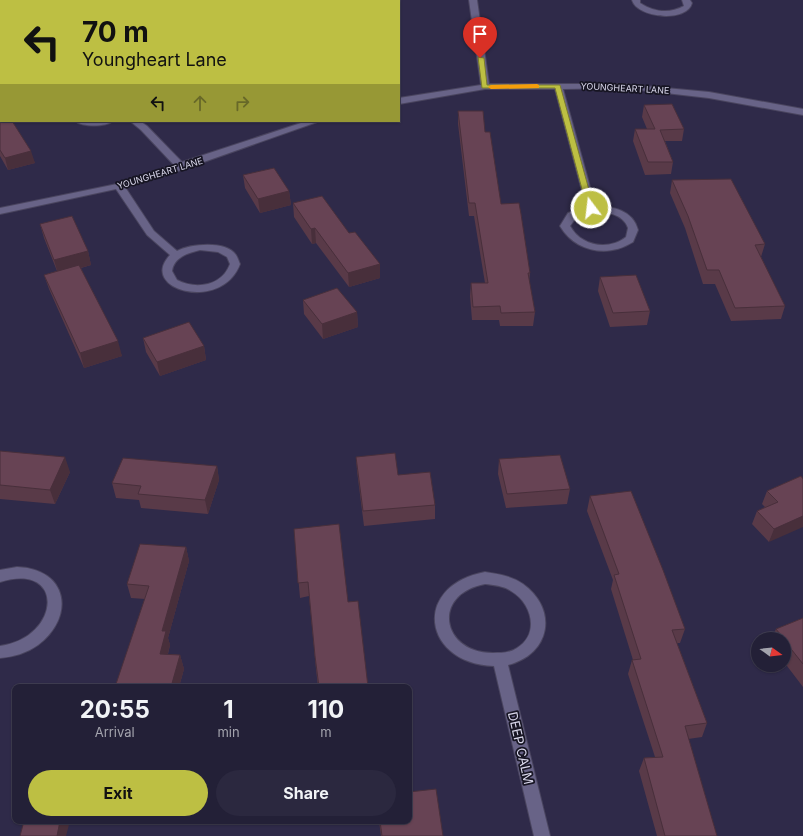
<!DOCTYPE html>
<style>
body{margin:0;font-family:Inter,sans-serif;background:#2b283f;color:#f1f3f6;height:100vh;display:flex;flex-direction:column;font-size:15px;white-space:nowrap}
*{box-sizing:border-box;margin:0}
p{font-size:13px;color:#a3a3ad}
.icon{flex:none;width:22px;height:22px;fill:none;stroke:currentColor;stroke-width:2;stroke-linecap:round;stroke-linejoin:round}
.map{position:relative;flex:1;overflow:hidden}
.drawer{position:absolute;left:12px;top:684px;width:400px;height:140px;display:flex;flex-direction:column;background:#232037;border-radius:8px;box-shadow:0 1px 3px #0004,0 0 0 1px #403e52}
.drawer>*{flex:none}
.banner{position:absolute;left:0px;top:0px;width:400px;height:122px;box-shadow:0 1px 3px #0004,0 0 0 1px #403e52;background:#bdbf43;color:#111;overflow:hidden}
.needle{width:26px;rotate:105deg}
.fabs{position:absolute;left:751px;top:632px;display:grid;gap:8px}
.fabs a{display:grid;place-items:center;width:40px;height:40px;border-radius:50%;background:#232037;box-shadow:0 1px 3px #0004,0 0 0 1px #403e52;font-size:20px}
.pin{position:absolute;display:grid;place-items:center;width:34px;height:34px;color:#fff;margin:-41px -17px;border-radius:50% 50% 50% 0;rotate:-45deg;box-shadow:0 0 4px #0007}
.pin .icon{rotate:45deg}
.me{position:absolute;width:44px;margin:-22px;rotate:345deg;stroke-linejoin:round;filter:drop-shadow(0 0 3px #0008)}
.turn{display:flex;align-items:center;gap:14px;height:84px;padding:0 16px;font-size:18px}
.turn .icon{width:52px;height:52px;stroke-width:2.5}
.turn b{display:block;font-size:28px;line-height:34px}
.lanes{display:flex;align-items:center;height:38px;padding:0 16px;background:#0003;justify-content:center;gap:20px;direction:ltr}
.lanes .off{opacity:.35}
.eta{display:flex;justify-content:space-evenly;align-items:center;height:68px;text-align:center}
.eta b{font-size:24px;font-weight:700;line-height:28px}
.button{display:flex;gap:8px;margin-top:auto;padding:8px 16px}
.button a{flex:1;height:46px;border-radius:24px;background:#bdbf43;color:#111;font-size:16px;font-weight:700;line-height:46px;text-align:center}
.button a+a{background:#2b283f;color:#f1f3f6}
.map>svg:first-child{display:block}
</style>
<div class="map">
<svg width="803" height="836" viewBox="0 0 803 836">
<rect width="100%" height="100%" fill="#2f2a49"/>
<path fill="#534883" d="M0,0H140L1,1L0,67Z"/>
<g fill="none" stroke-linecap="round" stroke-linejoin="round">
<path fill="#001825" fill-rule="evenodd" d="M73,0H81L72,1Z
M0,38H1V42H0Z"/>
<defs>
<path id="street" d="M469,0H477L489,84H622L709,92L803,109V115L709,98L622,88L563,89L595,205C613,207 633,210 638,230L633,242C608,258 575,252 560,226L568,213L586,206L555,89H485L399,104V98L481,85ZM591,211C605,212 623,213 628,228L626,237C608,251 581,246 570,226L578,215Z
M632,0H640V3C654,12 669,14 684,6L682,0H690L692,3C687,23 637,18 632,0Z
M75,121H113C106,127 82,127 75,121Z
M130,121H140L147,126L182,162L307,121H320L184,169L125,187L154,231L177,251C190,244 226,240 236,255C238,258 239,262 240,264C222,313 137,290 170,255L147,235L116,189L0,214V208L117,184L174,165L141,130ZM200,250L218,252L227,257L230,264C222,286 196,290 177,280L172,271C174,257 188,253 200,250Z
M17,567C69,569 75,617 38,645C27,653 13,657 0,658V646C61,638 66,561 0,582V570Z
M485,572C498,574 512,576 523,584C558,609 551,654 508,665L550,836H534L494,666C423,664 411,586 485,572ZM485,584C494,585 504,586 511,591C532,603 540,634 517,648C510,653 501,653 493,653C441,653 431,594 485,584Z"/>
</defs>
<use href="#street" stroke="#4a455f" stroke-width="2"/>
<use href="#street" fill="#686387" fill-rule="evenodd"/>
</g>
<path fill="#593a48" d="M0,102L35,163L8,170L0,156Z
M644,105L684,129L682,141H665L673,162L671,174L645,175L633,141L635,129H647L642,117Z
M458,111L485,132L501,204L530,273L529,282L535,312L533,326H500L499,320H472L470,296L471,283H485L474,216H469L458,124Z
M243,175L289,191L291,205L260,213L245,188Z
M672,180L765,244L761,257L785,306L781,319L731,321L715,284H703L685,228L670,193Z
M293,203L349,233L380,264V278L349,287L316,243L312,244L294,217Z
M40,224L88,251L91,265L81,268L122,356L84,368L49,289L44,275L57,271L44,238Z
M600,277L650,311L647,325L610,327L598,291Z
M303,300L357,312L358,327L323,339L304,314Z
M143,338L204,346L206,360L160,376L146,352Z
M0,451L70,472L55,504L0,499Z
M356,457L398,475L435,505V519L364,526L357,471Z
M499,459L570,489L567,504L506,508L498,474Z
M217,466L219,480L208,514L141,508L139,500L116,498L112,483Z
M801,476L769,542L752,524L757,511L765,507L762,504L767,491Z
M590,496L685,629L680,643H677L707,723L702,737L688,739L717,836H657L639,771L644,758L655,757L628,674L632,660H633L611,589L613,580L587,511Z
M294,529L348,602L368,687H318L316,669L309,596L300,598Z
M186,547L189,561L168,638L170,645L168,654L180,655L184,669L179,687L145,599L131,598L127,584Z
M803,618V687L784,662V639H771L776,629Z
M379,821H409L443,836H381Z"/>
<path fill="#482f3b" d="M31,151L35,163L8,170L5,158Z
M289,191L291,205L260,213L258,199Z
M315,228L316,243L312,244L311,229Z
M88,251L91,265L58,274L54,260Z
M380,264V278L349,287L348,273Z
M357,312L358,327L323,339L322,324Z
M118,341L122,356L84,368L80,353Z
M204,346L206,360L160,376L157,362Z
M65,457L70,472L55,504L50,490Z
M217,466L219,480L208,514L205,500Z
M803,516V527L769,542L774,529Z
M186,547L189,561L168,638L170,645L164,668L160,654L162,631Z
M180,655L184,669L179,687H171Z
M60,821H70L66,836H57Z"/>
<path fill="#674354" stroke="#482f3b" d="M186,0H242V1H186Z
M300,0H362V1H300Z
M0,102L1,103V121H12L31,151L5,158L0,150Z
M672,104L684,129L660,130L673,162H648L635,129H655L644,105Z
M458,111H483L485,132H490L501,204L519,203L521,214L530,273H528L535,312L501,313L500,306L473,307L471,283H488L475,203H469Z
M274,168L289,191L258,199L243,175Z
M731,179L765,244L755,245L785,306L735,308L719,270H707L688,216L672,180Z
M322,196L349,233L355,232L380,264L348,273L315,228L311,229L293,203Z
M72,216L88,251L54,260L40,224Z
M79,265L118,341L80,353L44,275Z
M636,275L650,311L613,313L600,277Z
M337,288L357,312L322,324L303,300Z
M189,322L204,346L157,362L143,338Z
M0,451L65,457L50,490L0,485Z
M395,453L398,475L430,472L435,505L363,511L356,457Z
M560,455L570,489L507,494L499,459Z
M123,458L217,466L205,500L138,494L141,486L112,483Z
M801,476L803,479V516L774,529L757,511L778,502L767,491Z
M631,491L663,570L685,629L672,630L707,723L685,726L717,836H665L644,758L663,757L632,660L641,659L614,575L619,574L590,496Z
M339,524L348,602L358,601L368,687H319L315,656L308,582L298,583L294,529Z
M140,544L186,547L162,631H166L160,654L180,655L171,687H115L149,586L127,584Z
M803,618V664L784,640V639L776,629Z
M436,789L443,836H382L380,821H409V792Z
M24,821H60L57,836H20Z"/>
<path fill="#bdbf43" stroke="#7b7c2c" d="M478,57L484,58L487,85H560L594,208L593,210L587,208L555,88H482Z"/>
<path fill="#f59e0b" d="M537,84L539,85V88L491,89L488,87L491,85Z"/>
<g text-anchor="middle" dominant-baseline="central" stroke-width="3.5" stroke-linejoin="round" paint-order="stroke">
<g font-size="9" fill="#dad8ec" stroke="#171523">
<text transform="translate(625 88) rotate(3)">YOUNGHEART LANE</text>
<text transform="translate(160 173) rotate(-17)">YOUNGHEART LANE</text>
</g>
<g font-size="13" fill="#dad8ec" stroke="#171523">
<text transform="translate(521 748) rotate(77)">DEEP CALM</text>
</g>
</g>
</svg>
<div class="fabs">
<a><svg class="needle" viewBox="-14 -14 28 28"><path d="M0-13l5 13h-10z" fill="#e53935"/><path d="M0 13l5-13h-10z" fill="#a3a3ad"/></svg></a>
</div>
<div class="pin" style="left:480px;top:58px;background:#d93025"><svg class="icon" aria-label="arrive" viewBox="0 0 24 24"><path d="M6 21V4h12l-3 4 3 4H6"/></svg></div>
<svg class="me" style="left:591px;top:208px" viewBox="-20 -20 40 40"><circle r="17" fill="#bdbf43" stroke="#fff" stroke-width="3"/><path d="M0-11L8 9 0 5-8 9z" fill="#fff"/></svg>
<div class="banner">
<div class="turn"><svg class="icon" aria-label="left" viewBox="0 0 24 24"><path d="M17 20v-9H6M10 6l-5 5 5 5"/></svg><div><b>70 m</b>Youngheart Lane</div></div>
<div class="lanes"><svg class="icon" aria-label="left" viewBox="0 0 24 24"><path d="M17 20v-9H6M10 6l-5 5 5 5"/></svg><svg class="icon off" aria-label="ahead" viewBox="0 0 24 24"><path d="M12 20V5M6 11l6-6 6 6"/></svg><svg class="icon off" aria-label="right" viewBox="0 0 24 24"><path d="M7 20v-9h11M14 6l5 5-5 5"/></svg></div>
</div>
<section class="drawer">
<div class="eta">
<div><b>20:55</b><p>Arrival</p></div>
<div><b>1</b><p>min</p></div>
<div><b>110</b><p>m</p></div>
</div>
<div class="button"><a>Exit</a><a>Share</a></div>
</section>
</div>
